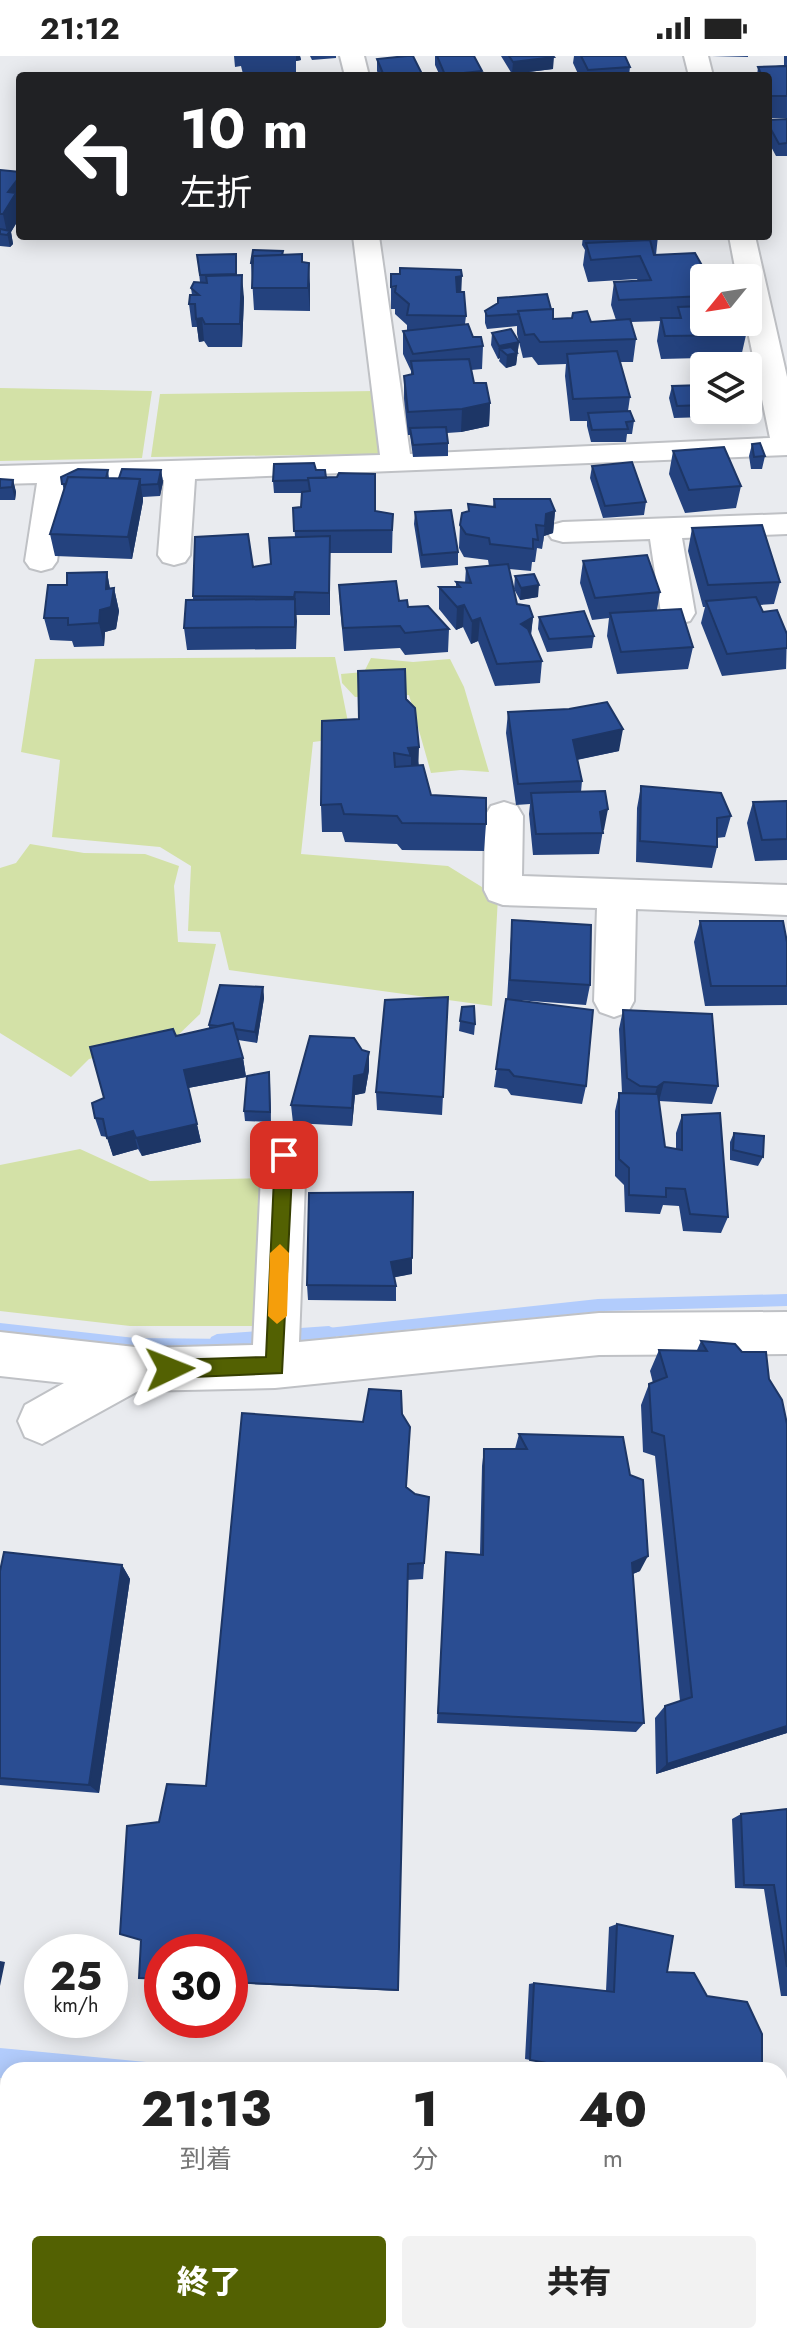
<!DOCTYPE html>
<html lang="ja">
<meta charset="utf-8">
<style>
body{margin:0;font-family:Jost,"Noto Sans JP",sans-serif;background:#f2f2f2;color:#222;height:100vh;display:flex;flex-direction:column;font-size:30px;white-space:nowrap}
*{box-sizing:border-box;margin:0}
p{font-size:26px;color:#767676}
.icon{flex:none;width:44px;height:44px;fill:none;stroke:currentColor;stroke-width:2;stroke-linecap:round;stroke-linejoin:round}
.map{position:relative;flex:1;overflow:hidden}
.details{position:absolute;left:0px;top:2006px;width:788px;height:282px;display:flex;flex-direction:column;background:#fff;border-radius:24px 24px 0 0;box-shadow:0 4px 20px #0003}
.details>*{flex:none}
.banner{position:absolute;left:16px;top:16px;width:756px;height:168px;border-radius:8px;box-shadow:0 4px 20px #0003;background:#202124;color:#fff;overflow:hidden}
.needle{width:52px;rotate:240deg}
.fabs{position:absolute;left:690px;top:208px;display:grid;gap:16px}
.fabs a{display:grid;place-items:center;width:72px;height:72px;border-radius:8px;background:#fff;box-shadow:0 4px 20px #0003;font-size:40px}
.speed{position:absolute;left:24px;top:1878px;display:flex;gap:16px;font-size:40px;font-weight:700;text-align:center}
.speed>*{display:grid;place-content:center;width:104px;height:104px;border-radius:50%;background:#fff;box-shadow:0 4px 20px #0003;line-height:1}
.speed small{font-size:20px;font-weight:400}
.speed .limit{border:12px solid #d22;background:#fff;color:#111}
.pin{position:absolute;display:grid;place-items:center;width:68px;height:68px;color:#fff;margin:-34px;border-radius:16px;box-shadow:0 4px 12px #0006}
.me{position:absolute;width:88px;margin:-44px;rotate:88deg;stroke-linejoin:round;filter:drop-shadow(0 0 6px #0008)}
.turn{display:flex;align-items:center;gap:28px;height:168px;padding:0 32px;font-size:36px}
.turn .icon{width:104px;height:104px;stroke-width:2.5}
.turn b{display:block;font-size:56px;line-height:68px}
.eta{display:flex;justify-content:space-evenly;align-items:center;height:136px;text-align:center}
.eta b{font-size:48px;font-weight:800;line-height:56px}
.cta{display:flex;gap:16px;margin-top:auto;padding:16px 32px}
.cta a{flex:1;height:92px;border-radius:8px;background:#536102;color:#fff;font-size:32px;font-weight:800;line-height:92px;text-align:center}
.cta a+a{background:#f2f2f2;color:#222}
.status{display:flex;justify-content:space-between;align-items:center;height:56px;padding:0 40px;background:#fff;direction:ltr}
.status svg{height:22px;fill:currentColor}
.map>svg:first-child{display:block}
</style>
<div class="status"><b>21:12</b><svg viewBox="0 0 49 12"><path d="M0 12V9h3v3zM5 12V6h3v6zM10 12V3h3v9zM15 12V0h3v12zM26 1h20v11H26zM47 4h2v5h-2z"/></svg></div>
<div class="map">
<svg width="787" height="2287" viewBox="0 0 787 2287">
<rect width="100%" height="100%" fill="#e9ebef"/>
<path fill="#d3e1a7" d="M0,332L152,335L142,402L0,405Z
M374,335L380,398L151,401L160,338Z
M335,601L351,681L313,686L301,798L448,810L498,841L492,950L229,914L220,876L188,875L191,810L160,791L52,781L60,704L21,696L35,603Z
M371,602L413,606L450,603L464,631L489,716L461,714L431,717L409,639L355,641L342,627L341,618L364,616Z
M30,788L84,797L145,798L179,810L174,830L178,886L216,888L200,958L174,983L89,1003L71,1021L0,977V812L16,807Z
M80,1093L150,1125L264,1122L265,1270H130L0,1255V1109Z"/>
<path fill="#b2ccfc" d="M787,1238V1250L604,1255L310,1283L309,1274L598,1243Z
M0,1267L135,1282L237,1283L236,1292L147,1294L0,1279Z
M0,1992L11,1993L229,2014H8V2023L0,2022Z"/>
<g fill="none" stroke-linecap="round" stroke-linejoin="round">
<path fill="#b2ccfc" fill-rule="evenodd" d="M329,1270L335,1273L337,1278L335,1283L329,1286L217,1294L211,1291L209,1286L211,1281L217,1278Z"/>
<defs>
<path id="minor" d="M340,0H364L369,20H345Z
M684,0H708L713,20H689Z
M353,180H379L410,398L770,382L746,266L748,222H737L729,180H755L787,321V399L195,423L190,499L185,506L174,509L163,506L158,499L164,424L68,427L57,505L52,512L41,515L30,512L25,505L37,427L0,428V410L380,399Z
M787,458V478L682,482L695,557L690,565L678,568L666,565L661,557L650,483L563,486L552,483L547,476L552,469L563,466Z
M504,746L517,750L523,760L522,820L787,829V859L636,853L634,945L628,956L614,961L600,956L594,945L597,852L503,849L489,844L484,834L485,760L491,750Z
M284,1081L299,1086L306,1099L299,1286L599,1257L787,1256V1298L599,1299L275,1332L138,1335L42,1388L25,1381L18,1365L25,1349L64,1327L0,1320V1276L144,1292L253,1289L262,1099L269,1086Z"/>
</defs>
<use href="#minor" stroke="#bfc1c5" stroke-width="4"/>
<use href="#minor" fill="#fff" fill-rule="evenodd"/>
</g>
<path fill="#24427e" d="M234,0H300L301,4L296,5V17L243,18L241,10L235,11Z
M310,0H336V2L312,4Z
M435,0H474L482,15V20H440L435,9Z
M501,0H553V13L512,18Z
M574,0H625L630,11L629,20H579L573,7Z
M712,0H748V1Z
M784,0H787V62H768V20H757L758,11L776,10L784,9Z
M377,3L423,20H379L377,15Z
M787,63V100H776L768,85V64Z
M0,114L20,116V161L11,176L13,188L10,191L0,190Z
M250,180H294V183H250Z
M583,180H658L656,199L704,222V266L746,279L741,301L661,303L657,285L660,265L631,266L636,283L633,306H620L630,341L628,355L634,365L632,378H627L626,386H591L587,370V365H570L565,320L566,308L538,309L532,301L523,302L519,286L516,309L506,312L499,305L500,302L498,303L491,289L492,277L519,286L517,278V270L487,273L485,267V255L498,248L553,263L591,266L616,264L611,249L614,226L638,225L637,223L588,226L583,209L585,194L582,189Z
M197,199L237,211V220L244,242L242,291H208L204,285L199,286L197,271H192L189,248L192,239L191,232L200,226Z
M283,199L302,206L310,229V255L254,254L251,207Z
M391,231L461,236L466,260L465,268L473,281L483,290L482,313L471,314L474,327L490,347L489,370L461,376L447,377L448,387V400L413,401L410,379H408L404,343V320L411,319V315L403,298V275H407V269L395,258V253H391Z
M672,330L704,332V354H708L706,361L674,362L669,342Z
M752,388L765,400L762,413H751L749,400Z
M673,395L741,430L736,452L685,457L669,418Z
M592,410L646,446L644,459L603,462L590,422Z
M108,414L109,422H119L161,414L163,426L160,440L143,441V445L132,503L55,500L50,478L64,435L61,421Z
M316,414L376,455L393,458L392,497H330V559H296V593L187,594L184,572L193,544V540L253,511L271,508L295,481L293,452L301,451L302,437H274L273,425Z
M0,423L13,424L16,436L15,444H0Z
M494,443L555,455L553,477L544,480L542,493L537,492L535,506H532L531,515L509,513L517,548L533,561L531,580L542,605L540,627L495,630L478,585L471,588L463,571L456,574L439,553V531H456V526L465,527L466,512L489,510L488,504L464,501L459,492L460,469L468,456V448L493,451Z
M415,456L458,496V509L421,512L414,468Z
M692,472L780,526L774,548L760,549L763,556L787,578L786,613L722,620L701,567L705,551H703L688,495Z
M583,505L660,536L657,554L693,591L688,613L617,618L607,580L609,562L592,564L580,527Z
M107,516L110,533L114,532L119,555L116,573L105,576L104,590L74,591L72,585L50,584L44,562L67,529Z
M515,520L538,541L520,544L514,533Z
M339,529L399,545L408,551L449,573L448,596L405,599L400,592L344,595L340,551Z
M539,561L594,580L592,592L547,596L538,573Z
M406,643L419,710L431,739L486,768L484,795L402,794L397,788L345,786L342,776H322L321,749L359,663Z
M508,656L619,695L577,704L582,725L581,736L604,774H603L599,798L533,799L529,758L530,748L516,749L506,677Z
M641,730L731,760L725,781L717,782V791L712,812L636,806L637,752Z
M787,745V804L755,805L747,767L753,746Z
M512,865L590,929L586,949L517,944L586,1030L582,1048L511,1039L507,1033L494,1031L507,943Z
M700,865L787,886V949L705,950L694,886Z
M263,931L264,942L257,987L238,984L243,1002L246,1021L188,1032L201,1086L142,1100L138,1093L113,1100L107,1081L101,1080L95,1062L104,1042L176,980L209,972V969Z
M448,941L442,1059L377,1054L376,1036Z
M623,954L718,1030L712,1048L659,1045L665,1091L676,1093V1077L682,1059L728,1161L721,1177L683,1175L679,1150L663,1149L660,1158L625,1156L624,1129L615,1120V1055L619,1037H622L619,973Z
M460,965L475,968L474,979L459,975Z
M369,1014L365,1037L355,1039L352,1070L293,1067L291,1049Z
M269,1016L271,1066L245,1065L244,1055Z
M734,1077L763,1101L758,1110L730,1104V1086Z
M412,1218L394,1221L396,1230V1245L308,1244L307,1229Z
M701,1285L769,1323L787,1368V1677L656,1718L655,1662L665,1650L680,1645L655,1400L643,1396L641,1349L649,1328L653,1327L650,1315L659,1294H697Z
M519,1378L640,1515L633,1518L644,1667L636,1676L437,1667L446,1496L480,1498L482,1410L484,1393H515Z
M407,1431L415,1438L429,1441L423,1523L407,1524L398,1935L230,1927V1896H162V1924L139,1922L159,1766L206,1730Z
M122,1509L130,1523L99,1737L0,1729V1515Z
M787,1753V1940H781L764,1833L735,1832L732,1763L741,1758Z
M617,1868L667,1916L707,1940L530,2004L525,2003L529,1928L534,1927L606,1935L609,1871Z
M568,2280H705L712,2287H569Z"/>
<path fill="#1d3666" d="M296,0H300L301,4L296,5Z
M554,1L553,13L512,18L513,6Z
M20,120V161L11,176L13,188L10,191L3,158L8,136Z
M309,207L310,229V255L308,232Z
M242,219L244,242L242,291L240,268Z
M462,220L461,242L456,244V221Z
M202,262L204,285L199,286L196,263Z
M519,286L516,309L506,312L507,299L500,293V302L498,303L499,290Z
M490,347L489,370L461,376L462,353Z
M161,414L163,426L160,440L158,428Z
M140,423L143,445L132,503L128,481Z
M13,424L16,436L15,444L12,431Z
M555,455L553,477L544,480L542,493L546,458Z
M330,480V559L329,537Z
M107,516L111,539L114,532L119,555L116,573L105,576L104,590L99,567L100,554L106,533Z
M539,529L538,541L520,544L521,532Z
M295,536L297,565L296,593L294,541Z
M464,549L463,571L456,574L457,551Z
M533,561L530,584L521,568Z
M480,562L478,585L471,588L472,565Z
M623,673L619,695L570,705L573,684Z
M419,691L418,719L411,720V700L408,692Z
M608,753L604,774L596,777L600,756Z
M263,931L264,942L257,987L255,976Z
M369,996V1014L365,1037L355,1039L352,1070V1052L354,1020Z
M243,1002L246,1021L188,1032L184,1014Z
M269,1016L270,1026L271,1066L270,1056Z
M664,1026L659,1045L652,1049L657,1031Z
M197,1068L201,1086L142,1100L136,1082Z
M133,1075L138,1093L113,1100L107,1082Z
M412,1202V1218L391,1222V1206Z
M648,1500L640,1515L625,1521L632,1507Z
M122,1509L130,1523L99,1737L89,1729Z
M787,1670V1677L656,1718L667,1708Z
M0,1905L5,1906L0,1930Z
M247,2280H254V2287H248Z"/>
<path fill="#2a4d92" stroke="#1d3666" stroke-width="2" d="M407,0H413L423,20H384L377,3Z
M437,0H474L482,15L445,19Z
M509,0H553L554,1L513,6Z
M581,0H625L630,11L588,14Z
M787,10V40H771L768,34V20H762L758,11Z
M787,63V87L779,88L768,68V64Z
M0,114L20,116V120L8,136L16,137L3,158H0Z
M0,173L10,175L7,179L0,178Z
M650,184L654,199L695,197L709,222H704V240L619,244L614,226L651,224L640,200L591,204L586,187Z
M253,194L283,195L282,199L253,200V207H251Z
M236,198V218L200,219L197,199Z
M302,198V206L309,207L308,232H252L253,200Z
M400,212L461,214L462,220L456,221L457,236H464L466,260L407,259L409,248L395,236L396,230L391,231V218H400Z
M242,219L240,268H205L202,262L196,263L195,248H189L190,239H199L191,232L194,226L207,227L206,220Z
M547,238L551,253L518,255L519,258L487,260L485,255L498,247V242Z
M704,250V266H742L746,279L665,280L661,262H681L678,251Z
M553,253V263L572,262L573,257L587,255L591,266L630,263L636,283L540,286L534,278L525,279L518,255Z
M468,268L473,281H481L483,290L413,298L403,275Z
M511,273L519,286L499,290L492,277Z
M511,291L517,297L507,299L500,293Z
M617,295L630,341L573,343L567,298Z
M469,303L474,327H486L490,347L462,353L408,356L404,320L413,318L411,305Z
M703,329L704,349L677,350L672,330Z
M630,355L634,365L626,366L628,373L592,374L588,357Z
M446,371L448,387L413,389L410,372Z
M760,387L765,400L754,401L752,388Z
M724,391L741,430L689,434L673,395Z
M632,406L646,446L605,450L592,410Z
M314,407L316,414H325L326,422H308V424L273,425L274,408Z
M78,413L108,414L106,422L68,421L66,428H62L61,421Z
M122,413L161,414L158,428L140,429V423L119,422Z
M339,417L375,418V455L393,458L392,474L294,475L293,452L301,451L302,436L310,435L308,422L337,421Z
M68,421L140,423L128,481L50,478Z
M0,423L13,424L12,431L0,432Z
M494,443H550L555,455L546,458L545,470L536,469L538,484L533,483V493L490,488L489,482L466,478L460,469L462,457L469,455L468,448L495,451Z
M451,454L458,496L422,499L415,456Z
M762,469L780,526L708,529L692,472Z
M248,478L253,511L271,508L269,482L330,480L329,537L295,536L294,541L193,540L195,481Z
M647,499L660,536L595,542L583,505Z
M508,508L517,548L529,550L533,561L521,568L528,573L542,605L497,608L480,562L472,565L464,549L457,551L439,531H460L456,526L471,527L466,512Z
M107,516L106,533L114,532L111,551L100,554L99,567L68,569V562H44L48,529H67V517Z
M534,518L539,529L521,532L515,520Z
M396,525L399,545L407,544L408,551L428,550L449,573L405,577L400,570L343,572L339,529Z
M756,541L763,556L777,554L787,578V592L727,598L706,545Z
M295,543V571L184,572L186,544Z
M681,553L693,591L621,596L610,557Z
M584,555L594,580L549,583L539,561Z
M405,613L406,643L415,652L419,691L408,692L411,700L394,697L395,711L423,709L431,739L486,742V768L402,767L397,760L344,758L341,748L321,749L322,665L359,663L358,615Z
M607,646L623,673L573,684L582,725L518,728L508,656L569,653Z
M641,730L721,737L731,760L717,762V791L640,785Z
M605,735L608,753L600,756L603,777L536,778L531,737Z
M787,745V783L762,784L753,746Z
M512,864L591,869L590,929L510,924Z
M700,865H783L787,886V930H711Z
M220,929L263,931L255,976L235,973L233,967L218,970L209,969Z
M448,941L443,1041L376,1036L385,944Z
M506,943L593,954L586,1030L514,1020L509,1014L496,1013Z
M474,950L475,968L460,965L462,951Z
M623,954L712,958L718,1030L664,1026L657,1031L640,1030L627,1022Z
M233,967L243,1002L184,1014L197,1068L136,1082L133,1075L107,1082L103,1063L95,1062L92,1047L104,1042L90,991L173,973L176,980Z
M310,980L354,982L362,994L369,996L364,1018L354,1020L352,1052L291,1049Z
M269,1016L270,1056L244,1055L247,1020Z
M619,1037L658,1038L665,1091L682,1094V1059L720,1057L728,1161L690,1158L685,1133L666,1132V1141L629,1139V1112L619,1103Z
M734,1077L764,1080L763,1101L733,1094Z
M413,1136L412,1202L391,1206L396,1230L307,1229L309,1137Z
M701,1285L735,1288L742,1296H766L769,1323L782,1344L787,1368V1670L667,1708L665,1650L692,1641L664,1380L652,1376L649,1328L667,1321L659,1294L707,1295Z
M369,1333L401,1335L402,1358L410,1371L406,1431L415,1438L429,1441L424,1507L408,1508L398,1934L230,1926V1896H162V1923L139,1922L141,1884L120,1878L127,1770L159,1766L167,1728L206,1730L242,1357L363,1366Z
M519,1378L623,1381L630,1419L643,1424L648,1500L632,1507L644,1667L438,1657L446,1496L483,1499L484,1393H527Z
M4,1496L122,1509L89,1729L0,1722V1515Z
M787,1753V1911L774,1829H744L741,1758Z
M617,1868L673,1880L667,1916L694,1917L707,1940L747,1946L762,1978V2014H585L530,2004L534,1927L614,1936Z
M130,2280H247L248,2287H130Z
M572,2280H677L678,2287H574Z"/>
<path fill="#536102" stroke="#363f01" stroke-width="2" d="M284,1092L293,1099L282,1317L170,1322L164,1320L161,1313L164,1307L170,1304L266,1301L275,1099Z"/>
<path fill="#f59e0b" d="M280,1188L289,1197L287,1260L277,1268L268,1260L270,1197Z"/>
</svg>
<div class="fabs">
<a><svg class="needle" viewBox="-14 -14 28 28"><path d="M0-13l5 13h-10z" fill="#e53935"/><path d="M0 13l5-13h-10z" fill="#767676"/></svg></a>
<a><svg class="icon" aria-label="layers" viewBox="0 0 24 24"><path d="M12 4l9 5-9 5-9-5zM3 14l9 5 9-5"/></svg></a>
</div>
<div class="speed"><div>25<small>km/h</small></div><div class="limit">30</div></div>
<div class="pin" style="left:284px;top:1099px;background:#d93025"><svg class="icon" aria-label="arrive" viewBox="0 0 24 24"><path d="M6 21V4h12l-3 4 3 4H6"/></svg></div>
<svg class="me" style="left:170px;top:1313px" viewBox="-20 -20 40 40"><path d="M0-17L14 15 0 8-14 15z" fill="#536102" stroke="#fff" stroke-width="4"/></svg>
<div class="banner">
<div class="turn"><svg class="icon" aria-label="left" viewBox="0 0 24 24"><path d="M17 20v-9H6M10 6l-5 5 5 5"/></svg><div><b>10 m</b>左折</div></div>
</div>
<section class="details">
<div class="eta">
<div><b>21:13</b><p>到着</p></div>
<div><b>1</b><p>分</p></div>
<div><b>40</b><p>m</p></div>
</div>
<div class="cta"><a>終了</a><a>共有</a></div>
</section>
</div>
